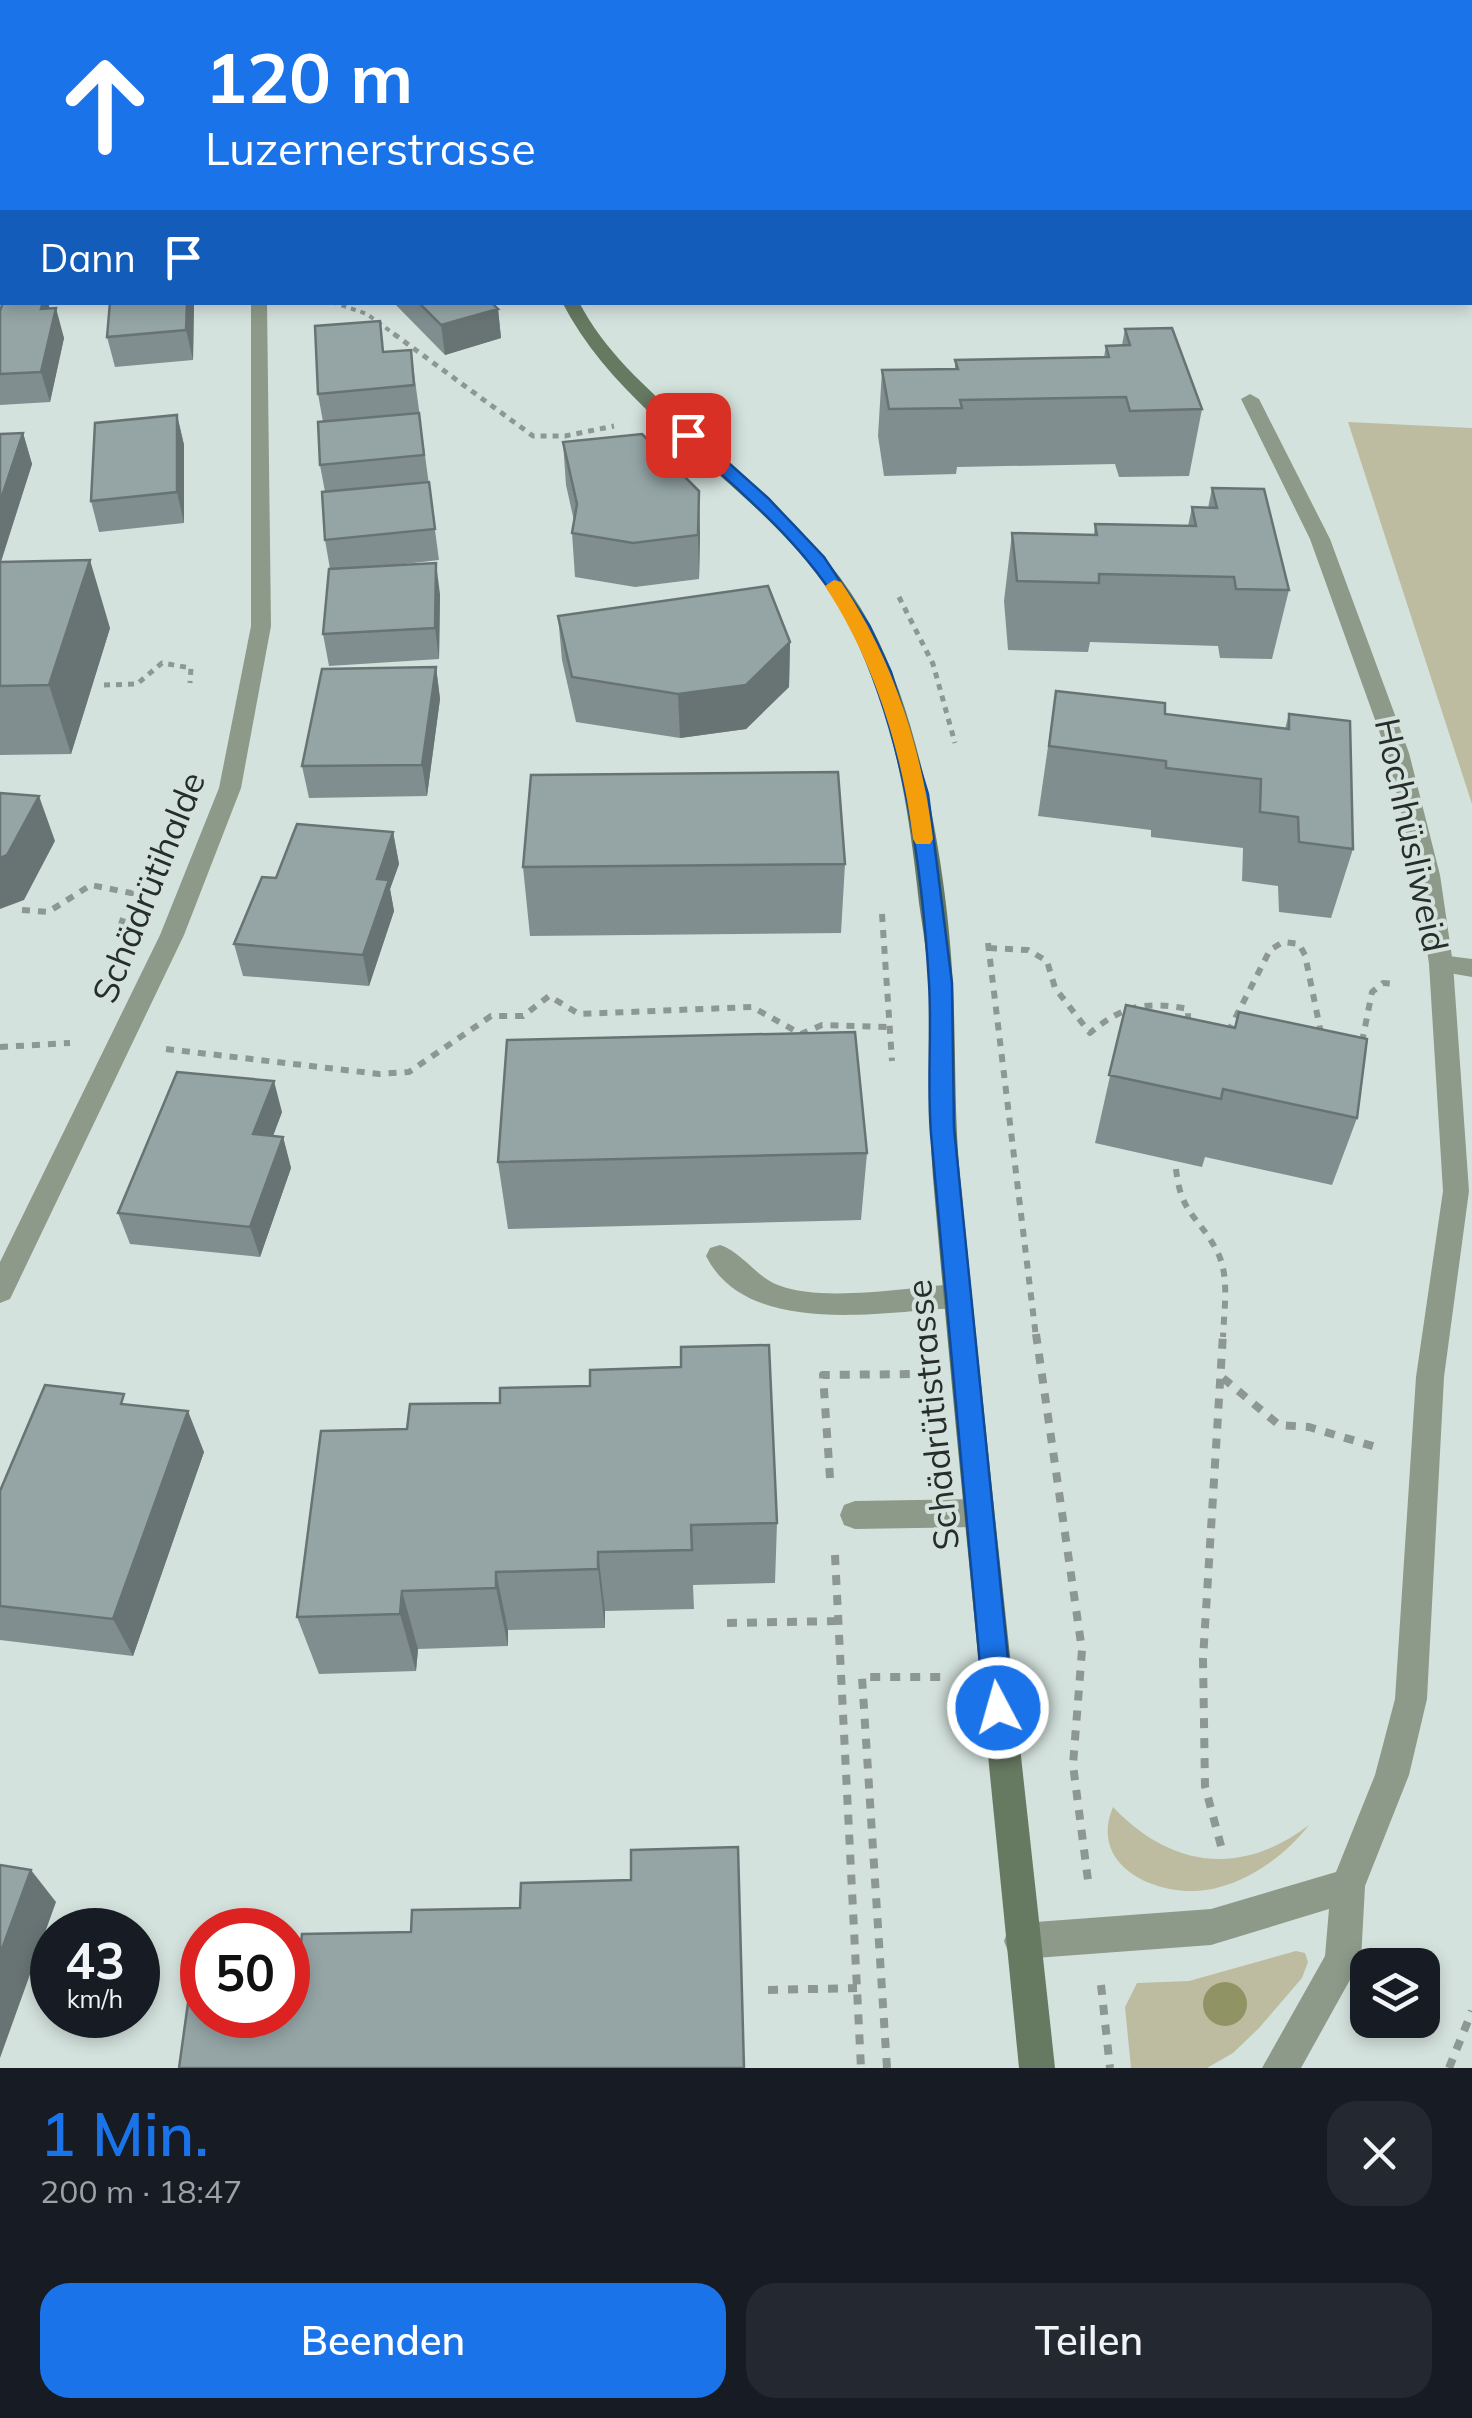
<!DOCTYPE html>
<html lang="de">
<meta charset="utf-8">
<style>
body{margin:0;font-family:Mulish,sans-serif;background:#242831;color:#f1f3f6;height:100vh;display:flex;flex-direction:column;font-size:38px;white-space:nowrap}
*{box-sizing:border-box;margin:0}
p{font-size:32px;color:#9ea1a6}
.icon{flex:none;width:55px;height:55px;fill:none;stroke:currentColor;stroke-width:2;stroke-linecap:round;stroke-linejoin:round}
.map{position:relative;height:2068px;overflow:hidden}
.sheet{display:flex;flex-direction:column;background:#171b24;flex:1}
.sheet>*{flex:none}
.top-card{position:absolute;left:0px;top:0px;width:1472px;height:305px;box-shadow:0 5px 15px #0003;background:#1a73e8;color:#fff;overflow:hidden}
.controls{position:absolute;left:1350px;top:1948px;display:grid;gap:20px}
.controls a{display:grid;place-items:center;width:90px;height:90px;border-radius:20px;background:#171b24;box-shadow:0 5px 15px #0003;font-size:50px}
.speed{position:absolute;left:30px;top:1908px;display:flex;gap:20px;font-size:50px;font-weight:700;text-align:center}
.speed>*{display:grid;place-content:center;width:130px;height:130px;border-radius:50%;background:#171b24;box-shadow:0 5px 15px #0003;line-height:1}
.speed small{font-size:25px;font-weight:400}
.speed .limit{border:15px solid #d22;background:#fff;color:#111}
.pin{position:absolute;display:grid;place-items:center;width:85px;height:85px;color:#fff;margin:-42px;border-radius:20px;box-shadow:0 5px 15px #0006}
.me{position:absolute;width:110px;margin:-55px;rotate:354deg;stroke-linejoin:round;filter:drop-shadow(0 0 8px #0008)}
.turn{display:flex;align-items:center;gap:35px;height:210px;padding:0 40px;font-size:45px}
.turn .icon{width:130px;height:130px;stroke-width:2.5}
.turn b{display:block;font-size:70px;line-height:85px}
.then{display:flex;align-items:center;height:95px;padding:0 40px;background:#0003;gap:20px;font-size:38px}
.round{display:grid;place-items:center;flex:none;width:105px;height:105px;border-radius:30px;background:#242831}
.head{display:flex;align-items:center;justify-content:space-between;height:170px;padding:0 40px}
h1{font-size:60px;font-weight:600;line-height:75px;color:#1a73e8}
.cta{display:flex;gap:20px;margin-top:auto;padding:20px 40px}
.cta a{flex:1;height:115px;border-radius:30px;background:#1a73e8;color:#fff;font-size:40px;font-weight:600;line-height:115px;text-align:center}
.cta a+a{background:#242831;color:#f1f3f6}
.map>svg:first-child{display:block}
</style>
<div class="map">
<svg width="1472" height="2068" viewBox="0 0 1472 2068">
<rect width="100%" height="100%" fill="#d4e2dd"/>
<path fill="#bdbca0" d="M1348,422L1472,428V804Z
M1113,1807C1171,1868 1241,1877 1309,1825C1285,1856 1246,1884 1206,1890C1156,1897 1088,1866 1113,1807Z
M1296,1951L1305,1953L1308,1962L1302,1978L1259,2028L1233,2053L1207,2068H1131L1125,2007L1137,1983L1189,1981Z"/>
<g fill="none" stroke-linecap="round" stroke-linejoin="round">
<path stroke="#8d9894" stroke-width="4" stroke-dasharray="5 5" stroke-linecap="butt" d="M332,302L367,314L398,337"/>
<path stroke="#8d9894" stroke-width="5" stroke-dasharray="6 6" stroke-linecap="butt" d="M394,334L533,436H565L614,426
M899,597L933,664L955,743
M104,685L137,684L162,663L191,668L190,683"/>
<path stroke="#8d9894" stroke-width="6" stroke-dasharray="8 8" stroke-linecap="butt" d="M22,910L48,912L91,885L131,893L119,931
M882,914L892,1061
M988,943L1036,1337
M989,948L1028,950L1047,961L1055,988L1090,1033C1123,1005 1146,1001 1188,1009V1023
M1228,1032L1270,950L1283,942L1299,944L1305,955L1321,1033
M1362,1042L1372,992L1383,983L1395,984
M0,1047L70,1043
M166,1049L379,1074L409,1072L491,1016H523L549,996L579,1014L752,1007L801,1034L822,1025L889,1027
M1176,1169C1181,1215 1198,1215 1217,1251C1230,1276 1224,1309 1223,1337"/>
<path stroke="#8d9894" stroke-width="8" stroke-dasharray="10 10" stroke-linecap="butt" d="M1036,1334L1082,1650L1073,1765L1089,1888
M1223,1378L1279,1425L1309,1427L1379,1448
M830,1478L823,1375L918,1374
M835,1555L861,2068
M727,1623L839,1621
M1221,1846L1205,1786L1203,1659L1223,1334
M1101,1985L1110,2068
M768,1990L857,1988
M887,2068L862,1677H946
M1449,2068L1472,2011"/>
<path fill="#8d9a89" fill-rule="evenodd" d="M1441,955L1472,959V977L1432,970L1429,964Z
M720,1245C742,1252 755,1276 778,1285C824,1303 908,1287 958,1284L968,1288L972,1296L968,1304L958,1308C884,1311 748,1339 706,1256L710,1248Z
M979,1499L990,1503L994,1513L990,1523L979,1527L855,1529L844,1525L840,1515L844,1505L855,1501Z"/>
<path fill="#8d9a89" fill-rule="evenodd" d="M236,0H250V2H237Z
M2,204V215L0,216V205Z
M251,302H267L271,626L241,788L184,935L10,1299L0,1303V1262L160,935L219,788L251,626Z
M1250,394L1259,399L1330,539L1409,753L1440,875L1453,964L1469,1191L1444,1377L1427,1699L1409,1775L1365,1886L1361,1960L1301,2068H1262L1325,1956L1329,1909L1211,1945L1022,1959L1009,1954L1004,1941L1009,1928L1022,1923L1211,1909L1336,1872L1375,1775L1395,1699L1416,1377L1443,1191L1429,964L1416,875L1387,753L1310,539L1241,399Z"/>
<path fill="#667961" fill-rule="evenodd" d="M587,0H601L603,2H589Z
M562,302H579C604,351 646,387 685,423C753,484 827,544 871,626C922,722 948,878 953,986C956,1050 954,1113 960,1177C989,1474 1023,1771 1055,2068H1019C990,1771 959,1475 933,1178C928,1114 931,1051 929,988C928,959 923,931 919,903C909,809 894,713 851,627C784,495 628,431 562,302Z"/>
</g>
<circle fill="#909363" cx="1225" cy="2004" r="22"/>
<path fill="#808e8f" d="M301,0H353V2H301Z
M399,0H476L472,2H400Z
M194,302L193,360L115,367L107,337Z
M393,302H491L498,309L501,338L445,355Z
M50,308L64,338L50,402L0,405V311Z
M1125,329L1202,409L1189,476L1119,477L1115,464L957,467L956,474L884,476L878,436L882,370L955,369V360L1104,357L1106,346L1122,345Z
M411,350L439,560L387,566L440,594L439,659L329,666L323,634L330,569L325,540V492L320,465L323,422L318,394L384,352Z
M177,415L184,445V523L99,532L91,501Z
M23,433L32,464L1,562L110,628L71,754L0,755V434Z
M563,442L700,534L699,579L635,587L575,577L572,533L574,521L566,485Z
M1212,488L1289,590L1272,659L1220,658L1218,646L1090,642L1088,652L1008,650L1004,601L1012,533L1094,535L1095,524L1188,526L1192,507L1208,508Z
M558,616L790,642L789,687L746,729L680,738L576,722L562,660Z
M436,667L440,699L427,796L309,798L302,766Z
M1056,691L1165,714L1285,729L1289,714L1353,849L1331,918L1279,912L1278,886L1242,881L1243,848L1151,837V830L1038,816Z
M393,832L399,864L390,889L394,911L369,986L243,976L234,944L276,878Z
M845,864L841,933L530,936L523,867Z
M1126,1005L1234,1028L1239,1012L1357,1118L1332,1185L1205,1157L1202,1167L1095,1143Z
M282,1112L273,1136L283,1137L291,1168L260,1257L130,1244L118,1213Z
M867,1153L861,1220L508,1229L498,1162Z
M129,1404L204,1452L133,1656L0,1640V1491Z
M321,1431L777,1523L775,1583L693,1585L694,1609L605,1611V1628L508,1630V1646L418,1649L416,1671L319,1674L297,1617Z"/>
<path fill="#687474" d="M449,0H476L472,2H450Z
M43,302H48L53,320L56,308L64,338L50,402L41,372V309Z
M187,302H194L193,360L186,330Z
M498,309L501,338L445,355L441,325Z
M177,415L184,445V523L177,492Z
M23,433L32,464L0,564V502Z
M699,491L700,534L699,579L698,535Z
M90,560L110,628L71,754L49,685Z
M436,563L440,594L439,659L435,628Z
M790,642L789,687L746,729L680,738L678,694Z
M436,667L440,699L427,796L422,765Z
M39,796L55,841L24,900L0,909V858Z
M393,832L399,864L390,889L394,911L369,986L363,955L377,879Z
M274,1081L282,1112L262,1165L253,1134Z
M283,1137L291,1168L260,1257L250,1227Z
M188,1411L204,1452L133,1656L113,1619Z
M598,1552L605,1611V1628L598,1569Z
M496,1572L508,1630V1646L496,1588Z
M402,1591L418,1649L416,1671L400,1614Z
M31,1870L56,1902L0,2058V1954Z"/>
<path fill="#95a5a6" stroke="#687474" stroke-width="2.5" d="M109,0H173V2H109Z
M3,302H43L41,309L56,308L41,372L0,374V311Z
M110,302H187L186,330L107,337Z
M418,302H491L498,309L441,325Z
M380,321L383,352L411,350L414,385L318,394L315,326Z
M1172,328L1202,409L1130,411L1126,397L960,400L962,408L889,409L882,370L958,369L955,360L1109,357L1106,346L1130,345L1125,329Z
M419,413L424,455L320,465L318,422Z
M177,415V492L91,501L95,423Z
M23,433L0,502V434Z
M642,434L699,491L698,535L633,543L572,533L577,504L563,442Z
M429,482L435,529L325,540L322,492Z
M1212,488L1264,489L1289,590L1236,589L1234,577L1099,574V583L1017,581L1012,533L1097,535L1095,524L1196,526L1192,507L1217,508Z
M90,560L49,685L0,686V562Z
M436,563L435,628L323,634L329,569Z
M768,586L790,642L746,685L678,694L572,677L558,616Z
M436,667L422,765L302,766L322,669Z
M1056,691L1165,703V714L1289,729V714L1350,721L1353,849L1299,842L1298,817L1260,812L1261,779L1166,768V761L1049,746Z
M838,772L845,864L523,867L531,775Z
M0,793L39,796L7,855L0,858Z
M297,824L393,832L377,879L389,880L363,955L234,944L262,877L276,878Z
M1126,1005L1235,1028L1239,1012L1367,1039L1357,1118L1223,1089L1221,1099L1109,1075Z
M855,1032L867,1153L498,1162L507,1040Z
M177,1072L274,1081L253,1134L283,1137L250,1227L118,1213Z
M769,1345L777,1523L691,1525L692,1550L598,1552V1569L496,1572V1588L402,1591L400,1614L297,1617L321,1431L407,1429L410,1404L500,1403V1388L590,1386V1370L681,1367V1347Z
M45,1385L124,1394L121,1404L188,1411L113,1619L0,1606V1491Z
M738,1847L744,2068H179L192,1974H202V2015H288V1971L298,1970L302,1934L411,1932L412,1910L520,1908L521,1883L631,1880V1850Z
M0,1865L31,1870L0,1954Z"/>
<path fill="#1a73e8" stroke="#114b97" stroke-width="2.5" d="M682,432H694L768,498L824,557L869,625L891,672L928,794L952,983L954,1128L1013,1708L1009,1718L998,1722L988,1718L984,1708C966,1517 947,1326 931,1134C927,1084 932,1033 929,983C922,864 904,738 853,630C816,553 744,495 682,439Z"/>
<path fill="#f59e0b" d="M834,580L841,582C892,657 922,748 933,839L930,844H916L913,839C902,750 874,661 825,586Z"/>
<g text-anchor="middle" dominant-baseline="central" stroke-width="8" stroke-linejoin="round" paint-order="stroke">
<g font-size="35" fill="#272d2b" stroke="#d4e2dd">
<text transform="translate(1412 835) rotate(78)">Hochhüsliweid</text>
<text transform="translate(148 887) rotate(-68)">Schädrütihalde</text>
<text transform="translate(932 1415) rotate(-96)">Schädrütistrasse</text>
</g>
</g>
</svg>
<div class="controls">
<a><svg class="icon" aria-label="layers" viewBox="0 0 24 24"><path d="M12 4l9 5-9 5-9-5zM3 14l9 5 9-5"/></svg></a>
</div>
<div class="speed"><div>43<small>km/h</small></div><div class="limit">50</div></div>
<div class="pin" style="left:688px;top:435px;background:#d93025"><svg class="icon" aria-label="arrive" viewBox="0 0 24 24"><path d="M6 21V4h12l-3 4 3 4H6"/></svg></div>
<svg class="me" style="left:998px;top:1708px" viewBox="-20 -20 40 40"><circle r="17" fill="#1a73e8" stroke="#fff" stroke-width="3"/><path d="M0-11L8 9 0 5-8 9z" fill="#fff"/></svg>
<div class="top-card">
<div class="turn"><svg class="icon" aria-label="ahead" viewBox="0 0 24 24"><path d="M12 20V5M6 11l6-6 6 6"/></svg><div><b>120 m</b>Luzernerstrasse</div></div>
<div class="then">Dann<svg class="icon" aria-label="arrive" viewBox="0 0 24 24"><path d="M6 21V4h12l-3 4 3 4H6"/></svg></div>
</div>
</div>
<section class="sheet">
<div class="head"><div><h1>1 Min.</h1><p>200 m · 18:47</p></div><a class="round"><svg class="icon" aria-label="close" viewBox="0 0 24 24"><path d="M6 6l12 12M18 6L6 18"/></svg></a></div>
<div class="cta"><a>Beenden</a><a>Teilen</a></div>
</section>
